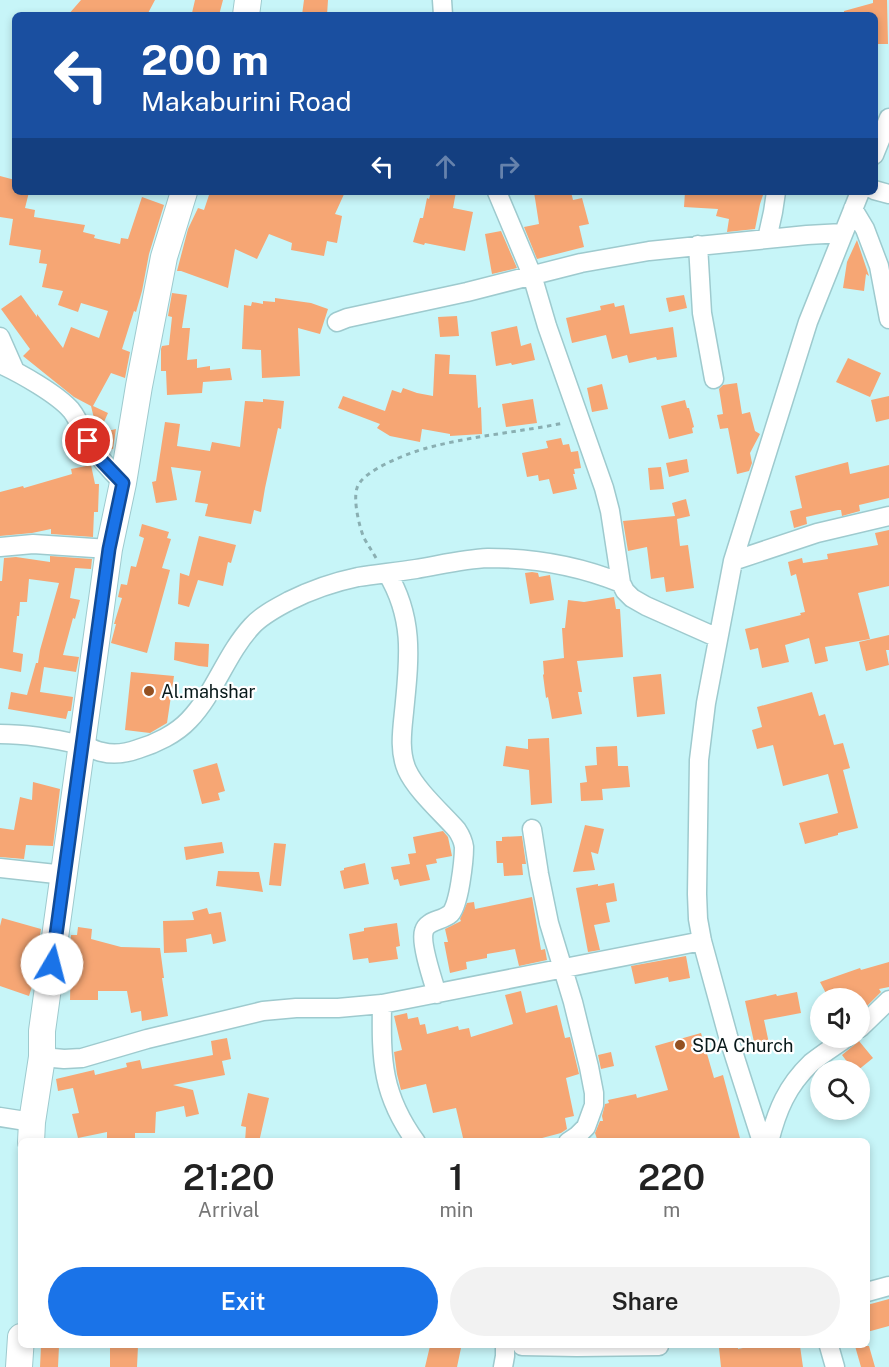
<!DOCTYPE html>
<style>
body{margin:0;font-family:"Public Sans",sans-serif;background:#f2f2f2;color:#222;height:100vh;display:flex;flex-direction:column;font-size:22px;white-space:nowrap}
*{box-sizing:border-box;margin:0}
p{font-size:20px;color:#767676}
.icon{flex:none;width:33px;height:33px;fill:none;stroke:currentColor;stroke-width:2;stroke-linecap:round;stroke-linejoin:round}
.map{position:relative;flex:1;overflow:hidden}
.drawer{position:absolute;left:18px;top:1138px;width:852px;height:210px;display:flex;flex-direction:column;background:#fff;border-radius:9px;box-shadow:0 3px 9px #0003}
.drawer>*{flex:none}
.banner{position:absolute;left:12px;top:12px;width:866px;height:183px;border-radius:9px;box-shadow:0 3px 9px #0003;background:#1a4fa0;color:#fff;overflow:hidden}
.controls{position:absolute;left:810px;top:988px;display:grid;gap:12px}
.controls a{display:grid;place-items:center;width:60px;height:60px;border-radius:50%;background:#fff;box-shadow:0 3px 9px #0003;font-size:30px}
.pin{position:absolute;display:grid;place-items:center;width:51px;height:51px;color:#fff;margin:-26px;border:3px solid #fff;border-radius:50%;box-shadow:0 2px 6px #0007}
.me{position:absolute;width:66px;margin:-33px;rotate:8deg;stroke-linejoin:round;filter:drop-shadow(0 0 4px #0008)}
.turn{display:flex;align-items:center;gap:21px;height:126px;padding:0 30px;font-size:27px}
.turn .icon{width:78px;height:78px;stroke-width:2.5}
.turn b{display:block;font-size:42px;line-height:51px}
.lanes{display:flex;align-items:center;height:57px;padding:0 30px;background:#0003;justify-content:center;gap:30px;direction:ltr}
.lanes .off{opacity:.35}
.eta{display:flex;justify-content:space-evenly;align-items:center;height:102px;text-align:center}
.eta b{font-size:36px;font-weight:600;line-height:42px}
.button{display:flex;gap:12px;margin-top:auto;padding:12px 30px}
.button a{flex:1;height:69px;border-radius:36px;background:#1a73e8;color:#fff;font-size:24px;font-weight:600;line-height:69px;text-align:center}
.button a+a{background:#f2f2f2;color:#222}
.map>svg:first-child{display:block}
</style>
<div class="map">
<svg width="889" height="1367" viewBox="0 0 889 1367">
<rect width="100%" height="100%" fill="#c7f5f8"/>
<path fill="#f6a674" d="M81,0H155L147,15H68Z
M195,0H223L219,15H199L192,13Z
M304,0H328L327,15H302Z
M873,0H887L888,44H875L874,15H844V11L873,3Z
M0,176L15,180V192H29L25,208L35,210L34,217L85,225L83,232L95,235L94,238L120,244L121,238L128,239L142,197L164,205L149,254L142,291L136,312L134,311L122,349L130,352L125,378L111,373L93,406L108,413L99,433L116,429L113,449L108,450L98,435L91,406L74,397L23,356L30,349L1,309L21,295L37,317V314L63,348L71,327L99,338L108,311L81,303L78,312L58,305L63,291L42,287L47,264L39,263L41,250L9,245L13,219L0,217Z
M210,192H345L335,214L342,216L337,243L327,241L324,256L291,250L292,243L269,234L257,259L235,249L228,288L181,271H177L188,229L198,208L204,210Z
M431,192H456L453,208L473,212L465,251L425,243L424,245L413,242L420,218H423L427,198L429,199Z
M534,192H571L573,200L582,198L589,224L579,226L584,247L537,259L524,227L539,224Z
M685,192H764L760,204L755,229L727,232L729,219L716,216L718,209L684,207Z
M501,231L517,268L492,274L485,234Z
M857,240L869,276L866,274L864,291L843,288L847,262Z
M172,293L187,295L182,328H190L187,360L197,359V368L210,366V370L230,368L232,380L203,382L202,393L167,395L166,371H161V349L162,346L169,345L172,317L168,316Z
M684,295L687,308L669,312L666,298Z
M275,298L311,303L328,309L320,334L298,328L300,376L262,378L261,350L242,349L244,305L251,306L252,302L263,304V301L275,302Z
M614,303L615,307L624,305L630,334L673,327L677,357L657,360L656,357L629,363L627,355L612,359L606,335L572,343L566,318L601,310L600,306Z
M457,316L459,336L440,337L438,317Z
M517,326L521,346L531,343L535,360L512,365L511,363L496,366L491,332Z
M435,354L450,355L449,374L476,375L478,408L481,407L482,434L450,436V434L422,429L420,442L390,436L377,428L380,424L338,408L343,396L385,411L392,390L401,393L403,388L417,393L433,396Z
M848,358L881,373L870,397L836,382Z
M737,383L742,414L750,412L755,431L760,434L750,453L752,463L749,471L737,474L728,428L720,429L717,415L723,414L719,389L723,385Z
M602,384L608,409L592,412L587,388Z
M889,396V419L876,422L871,400Z
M263,399L284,401L281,429L278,428L265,488L261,512L254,510L251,524L205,516L208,504L195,502L201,471L171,467L177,500L156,503L152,482L156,481L165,422L180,424L177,446L210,451L212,442L240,447L245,401L263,402Z
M533,399L537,423L506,427L502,404Z
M685,400L687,408H689L694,427L692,428L693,433L669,439L661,406Z
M561,438L563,445L569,444L571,452L578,451L581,468L574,469L575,474H573L577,489L553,494L549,479L539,481L538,475L527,477L522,453L548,448L546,441Z
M687,459L689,472L669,477L666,463Z
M848,462L850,474L889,465V498L859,505L860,511L842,516L841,510H838L806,517L807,524L794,528L790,511L802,508L795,476Z
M91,465L95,484H99L98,512H94L93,537L51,534V529L32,533L0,536V492L23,486L24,488L72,474L71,469Z
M661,467L664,489L650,490L648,468Z
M686,499L690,516L677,519L680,546L688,545L694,588L666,592L664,577L651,579L647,547L628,551L623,521L675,516L672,503Z
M142,524L169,532L167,538L171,539L162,568L170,570L147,653L111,643L116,624H114L122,598L118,597L121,584L127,585L131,566L136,567L144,538L139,536Z
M889,530V586L858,593L870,639L825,647L828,661L815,664L809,638L785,645L789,662L762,668L758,648L750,650L745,629L801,615L800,613L805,612L796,574L791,576L788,562L802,558L803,563L828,559L827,554L878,545L875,533Z
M199,536L236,545L231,563L228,562L223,586L198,580L189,607L178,604L180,573L189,576Z
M50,556L92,559L91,569L75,568L70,598L80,600L75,619L73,618L63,655L79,657L76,672L44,667L40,692L73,697L71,711H68L66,719L8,709L11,692L27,695L36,663H38L40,650L59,583L29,579L27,602H20L19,616H17L13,652L23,654L21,672L0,668V581H2L4,558L16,557L50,562Z
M532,572L538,573L539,577L550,575L554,600L530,604L525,573Z
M614,597L616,609H620L623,657L577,661L582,692H578L582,714L552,719L548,697L546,698L543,675L544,674L543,661L564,658L562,628H565L568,600L584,602Z
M889,635V650H886L889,665L866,671L859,642Z
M175,642L209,644L208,667L199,666L174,660Z
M131,672L174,676L167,723L150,733L125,730Z
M661,674L665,714L637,717L633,677Z
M812,692L819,716L825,714L834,745L843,743L850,768L843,770L858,828L838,833V835L805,844L799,823L838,813L828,774L783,786L773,745L757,749L752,730L762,727L757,707Z
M549,738L552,803L531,805L529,770L503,766L506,746L528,749V739Z
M617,746L618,766H628L630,787L602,789L603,800L581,801L580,783L587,782L585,766L597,765L596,747Z
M217,763L225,791L218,793L220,800L202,804L193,770Z
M33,782L60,789L53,846L26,845L24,859L0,857V828L14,830L20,797L32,800Z
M585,825L604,829L598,854L591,852L595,870L573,872Z
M443,831L448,837L452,856L436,859L437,863L426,865L430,880L400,886L398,879L394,880L391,867L410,864L408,854L416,853L413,837Z
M522,836L526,864H522L523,875L504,876L503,863H497L496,841H502V837Z
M222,842L224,853L186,860L184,847Z
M274,843L286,844L281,886L269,885Z
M365,863L369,884L344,889L340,871L344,870V868Z
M218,871L259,872L263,892L216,886Z
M614,883L617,901L606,903L610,922L594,925L600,950L588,952L576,888L598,884V886Z
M532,897L541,950L545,949L547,960L519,966L515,949L487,954V958L466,962L467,969L450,973L444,942H448L445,929L461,921L460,919L467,903L474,902L475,909Z
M207,908L209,914L221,912L226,941L213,944L211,934L186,939L187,952L164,953L163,921L194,920L192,912Z
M2,918L41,929L35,968H36L33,983L29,996L0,986V926Z
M397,923L400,946L396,947L398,959L369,963L368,958L353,960L349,934L364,931V928Z
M78,927L92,929L91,939L121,947L160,948L164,978H162L168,1016L142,1021L141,1011L131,1013L127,991H98V1000H70L71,958H69L71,935H77Z
M686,956L690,978L669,982L668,977L635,984L631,966Z
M889,962V987L879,989L881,992L860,1013V999H829L820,982L860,968L861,970Z
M521,991L526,1013L557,1005L565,1038L570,1037L579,1074L566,1078L574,1116L565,1118L567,1129L561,1133L527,1142H464L456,1108L433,1113L426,1084L401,1090L397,1074L394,1052L402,1050L394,1016L407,1013L408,1019L418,1017L420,1025L425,1024L427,1034L458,1026L459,1030L469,1028L471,1037L513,1024L505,995Z
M797,992L801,1013L764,1020L770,1048L756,1051L745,1001L776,994L777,996Z
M701,1033L714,1078L723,1075L741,1142H598L595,1133L600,1121H603L602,1116L605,1104L609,1103L608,1100L636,1094L637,1098L668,1090L655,1046Z
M227,1038L231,1059L222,1061L225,1075L173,1085L193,1090L199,1114L186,1117L184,1106L156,1112L155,1133H135V1140L107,1139V1132L78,1138L72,1114L79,1113L73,1088L58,1091L56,1079L94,1070L95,1075L127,1067L126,1063L140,1060L142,1069L213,1055L211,1041Z
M859,1041L873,1058L857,1071H854L842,1055Z
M611,1052L614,1066L601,1069L598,1055Z
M248,1093L269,1098L259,1142H245L246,1127L241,1126Z
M889,1299V1326L867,1332V1305Z
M41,1346H59L58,1367H40Z
M110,1346H138L137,1367H110Z
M430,1346H448L461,1348L457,1367H425Z
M738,1346V1349L753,1346H800L803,1367H721L719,1348Z
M855,1346H869L875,1367H861Z"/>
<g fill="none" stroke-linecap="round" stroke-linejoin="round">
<defs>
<path id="street" d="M442,0L443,15
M874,155L889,118
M874,190L889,194
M497,192L532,275L547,326L604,488L610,511L621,583L625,591L632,598L646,606L718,638
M853,209L865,229L879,266L889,319
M767,239L773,212L776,192
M698,245L702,313L714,379
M337,322L347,318L467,292L581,263L649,251L807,235L843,233
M0,337L15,371
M0,364C20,373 57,394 71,410C79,420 83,433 89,443C99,458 110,470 123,483
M0,547L33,544L109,549
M733,561L817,533L889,516
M387,573C415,619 409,661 404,712C402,731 399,752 407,770C416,790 442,813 457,830C461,836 463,840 464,847C464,859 459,908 450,914C442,921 427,920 424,931C420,943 433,981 437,994
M0,734C26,734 56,739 81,745C88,746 95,751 102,752C113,755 127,753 138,749C155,744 176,734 189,720C215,693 226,654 252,626C262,615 276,608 289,601C311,590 334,582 358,577C377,574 397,572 416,569C440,565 464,559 488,558C533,558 579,566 621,583
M532,829L539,874L549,923L573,1002L589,1067L594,1093V1105L586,1127L577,1136L568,1142
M0,868L65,875
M382,1004C381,1061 382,1095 416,1142
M860,1028L889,1000
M42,1057L64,1059L82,1058L147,1039L263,1011L296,1008H338L382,1004L702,941
M0,1117L32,1122
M762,1142L728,1036L702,941L698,919L697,894L699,760L706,703L733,561L808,322L860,192
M769,1142C777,1110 787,1086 811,1063C822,1054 835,1046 846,1038
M867,1292L889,1286
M522,1346L577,1347L659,1346
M829,1346L835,1367
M503,1367L505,1356V1346"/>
<path id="secondary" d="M246,15L248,0
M31,1142L32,1122L42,1057V1031L109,549L123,483L139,386L164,257L184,192
M19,1367L21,1337"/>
</defs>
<use href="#street" stroke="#9ecace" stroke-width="21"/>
<use href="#secondary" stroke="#9ecace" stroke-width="28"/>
<path stroke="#8aafb2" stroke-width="3" stroke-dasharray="4.5 4.5" stroke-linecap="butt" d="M376,558C372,551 368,545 364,538C359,526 353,500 357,488C362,470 411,452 427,448C471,436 519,432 564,423"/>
<use href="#street" stroke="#fff" stroke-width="18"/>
<use href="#secondary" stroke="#fff" stroke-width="26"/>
</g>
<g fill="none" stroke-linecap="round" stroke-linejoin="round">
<defs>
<path id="route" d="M52,964L109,549L123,483L100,459L88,441"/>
</defs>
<use href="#route" stroke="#114b97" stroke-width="15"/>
<use href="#route" stroke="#1a73e8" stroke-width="10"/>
</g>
<g fill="#945122" stroke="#fff" stroke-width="2">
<circle cx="149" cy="691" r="6"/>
<circle cx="680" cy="1045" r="6"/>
</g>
<g text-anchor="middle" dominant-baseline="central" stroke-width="4.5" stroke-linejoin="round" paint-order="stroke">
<g font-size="18" fill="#08191a" stroke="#fff" text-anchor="start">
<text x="161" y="691">Al.mahshar</text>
<text x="692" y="1045">SDA Church</text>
</g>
</g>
</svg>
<div class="controls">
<a><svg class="icon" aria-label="sound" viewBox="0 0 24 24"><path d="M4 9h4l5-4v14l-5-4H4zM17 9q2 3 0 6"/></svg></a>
<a><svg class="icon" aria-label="search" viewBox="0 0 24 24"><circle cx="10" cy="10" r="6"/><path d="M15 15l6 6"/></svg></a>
</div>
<div class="pin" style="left:88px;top:441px;background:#d93025"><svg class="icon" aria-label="arrive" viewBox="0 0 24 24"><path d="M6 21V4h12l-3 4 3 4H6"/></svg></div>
<svg class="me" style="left:52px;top:964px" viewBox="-20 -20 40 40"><circle r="19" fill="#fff"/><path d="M0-13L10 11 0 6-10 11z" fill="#1a73e8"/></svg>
<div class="banner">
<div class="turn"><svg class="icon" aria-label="left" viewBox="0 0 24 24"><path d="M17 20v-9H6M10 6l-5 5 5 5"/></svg><div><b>200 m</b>Makaburini Road</div></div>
<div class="lanes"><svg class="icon" aria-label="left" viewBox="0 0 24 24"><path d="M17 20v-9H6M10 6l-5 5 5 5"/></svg><svg class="icon off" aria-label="ahead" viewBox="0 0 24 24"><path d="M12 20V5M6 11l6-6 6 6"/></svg><svg class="icon off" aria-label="right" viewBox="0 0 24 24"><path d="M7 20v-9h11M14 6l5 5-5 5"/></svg></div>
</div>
<section class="drawer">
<div class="eta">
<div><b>21:20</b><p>Arrival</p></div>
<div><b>1</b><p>min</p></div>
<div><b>220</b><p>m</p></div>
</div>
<div class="button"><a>Exit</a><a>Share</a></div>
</section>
</div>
